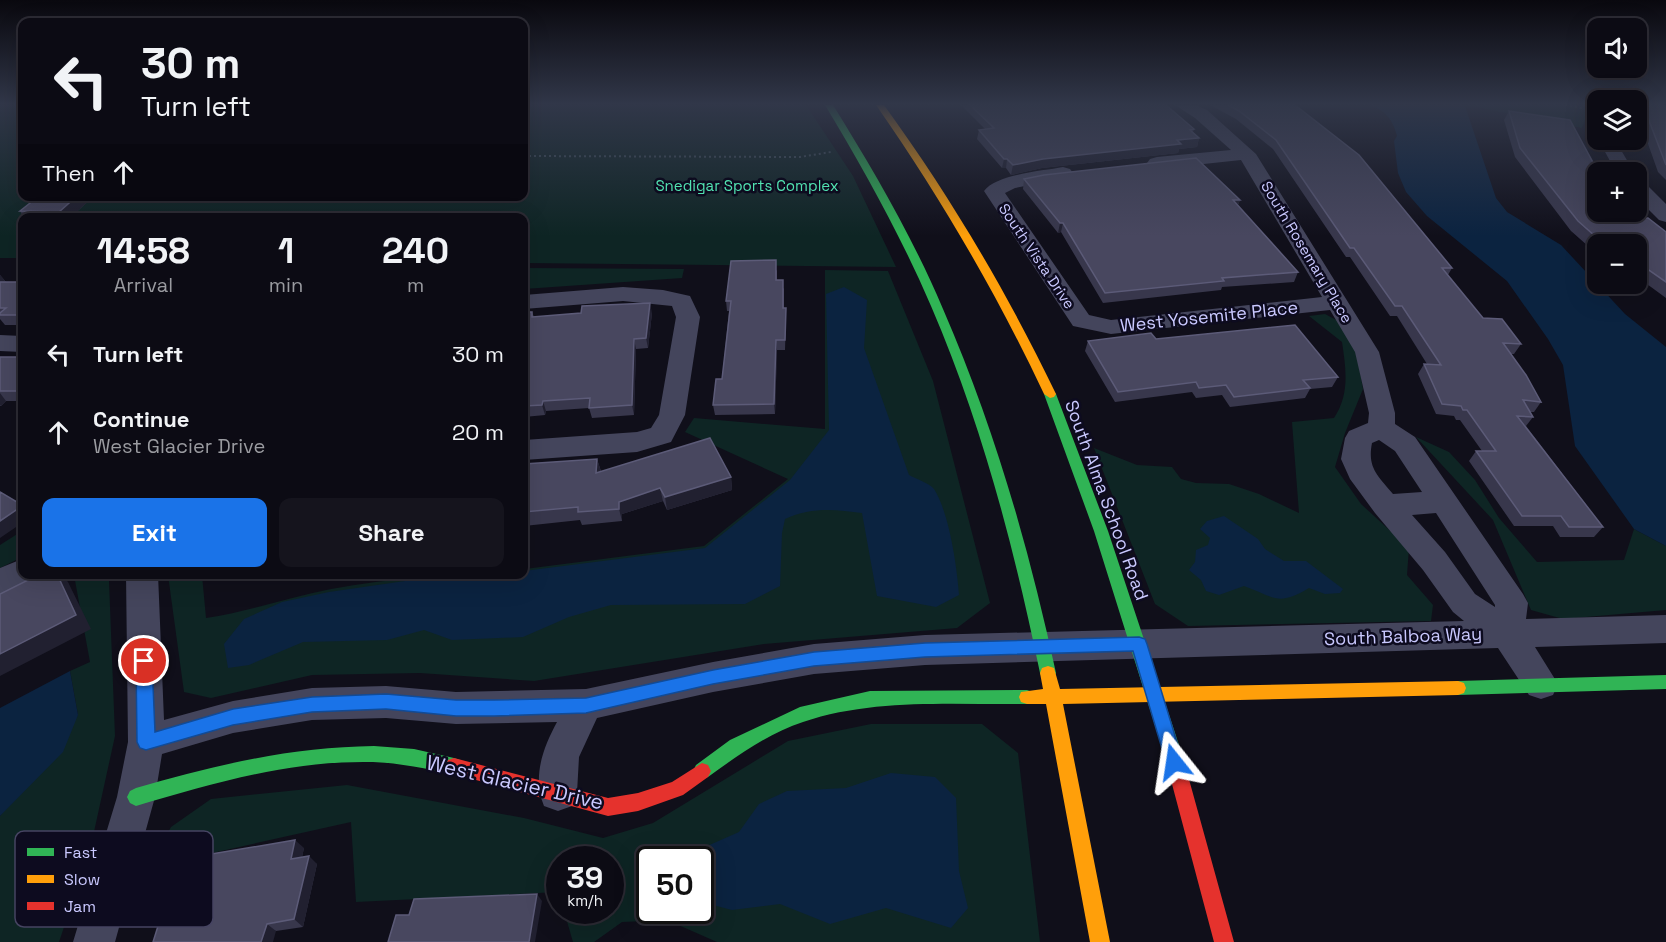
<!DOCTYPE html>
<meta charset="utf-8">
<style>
body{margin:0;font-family:"Space Grotesk",sans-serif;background:#15141d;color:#f1f3f6;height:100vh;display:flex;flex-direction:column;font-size:22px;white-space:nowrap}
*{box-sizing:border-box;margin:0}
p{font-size:20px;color:#9a9ba0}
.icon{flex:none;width:33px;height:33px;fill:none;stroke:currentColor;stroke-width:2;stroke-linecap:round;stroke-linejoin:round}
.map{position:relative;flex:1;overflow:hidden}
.details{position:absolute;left:18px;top:213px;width:510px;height:366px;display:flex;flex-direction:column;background:#0c0b14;border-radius:12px;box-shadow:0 6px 24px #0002,0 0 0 2px #2c2b34}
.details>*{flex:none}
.hud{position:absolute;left:18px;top:18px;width:510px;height:183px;border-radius:12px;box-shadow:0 6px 24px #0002,0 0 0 2px #2c2b34;background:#0c0b14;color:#f1f3f6;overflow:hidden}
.tools{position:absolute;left:1587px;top:18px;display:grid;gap:12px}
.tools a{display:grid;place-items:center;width:60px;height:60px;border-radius:12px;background:#0c0b14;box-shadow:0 6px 24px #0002,0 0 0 2px #2c2b34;font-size:30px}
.speed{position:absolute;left:546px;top:846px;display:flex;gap:12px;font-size:30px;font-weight:700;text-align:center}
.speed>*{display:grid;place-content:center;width:78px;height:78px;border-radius:50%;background:#0c0b14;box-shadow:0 6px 24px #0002,0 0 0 2px #2c2b34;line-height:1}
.speed small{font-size:15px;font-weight:400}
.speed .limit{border:3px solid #111;border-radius:9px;background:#fff;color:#111}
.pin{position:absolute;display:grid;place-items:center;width:51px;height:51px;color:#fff;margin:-26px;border:3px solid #fff;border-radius:50%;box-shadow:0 2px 6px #0007}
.me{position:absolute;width:66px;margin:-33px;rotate:345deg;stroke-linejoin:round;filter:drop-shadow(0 0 4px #0008)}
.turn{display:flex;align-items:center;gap:21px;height:126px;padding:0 24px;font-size:27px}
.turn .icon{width:78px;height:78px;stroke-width:2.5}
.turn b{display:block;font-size:42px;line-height:51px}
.then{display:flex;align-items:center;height:57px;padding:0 24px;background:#0003;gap:12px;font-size:22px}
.eta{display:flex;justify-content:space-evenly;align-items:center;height:102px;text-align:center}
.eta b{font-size:36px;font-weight:700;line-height:42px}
.cta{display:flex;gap:12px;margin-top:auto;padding:12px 24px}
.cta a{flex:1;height:69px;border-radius:12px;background:#1a73e8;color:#fff;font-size:24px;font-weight:700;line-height:69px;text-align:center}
.cta a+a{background:#15141d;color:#f1f3f6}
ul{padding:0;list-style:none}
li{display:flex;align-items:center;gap:18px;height:78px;padding:0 24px}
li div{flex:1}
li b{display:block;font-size:22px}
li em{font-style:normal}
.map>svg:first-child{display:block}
</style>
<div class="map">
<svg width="1666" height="942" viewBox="0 0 1666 942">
<rect width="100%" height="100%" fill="#100f1a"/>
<path fill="#0e2524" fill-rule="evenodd" d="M0,105H22V196H524V105H806L853,176L896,267L524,263V218H22V258H0Z
M1465,105H1590L1582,128Z
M524,268L684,269L682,278L524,289Z
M825,270L888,271L933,381L990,603L957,628L764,644L534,681L420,673L312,675L211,698L184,692L168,575H202L206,618C248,612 289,597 331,589C395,577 459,574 524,574L525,569L704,546L788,479L685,432L694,418L825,429Z
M1325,314L1342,323L1356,348L1363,389L1345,433L1335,467L1361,504L1409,548L1407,575L1433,605L1431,621L1188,626L1155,604L1094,448L1137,465L1172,467L1181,479L1196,483L1229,484L1259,494L1299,513L1292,422L1334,418C1350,394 1346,369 1342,342L1309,316Z
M1416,437L1449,452L1475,480L1499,518L1537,562L1624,560L1634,529L1666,546V610L1563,619L1531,610L1493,520Z
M22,531V557L0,568V545Z
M74,575H84L109,581L115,736L90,850L59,942H0V816L78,715L70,671L90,662Z
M871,724H982L1018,753L1040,942H717L667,920L622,922L594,942H573L564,911L610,910V860H560L559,897L558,892L356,902L351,822L149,867L171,827L211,799L347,785L524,818L603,838L653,823L788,741ZM650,860H700V910H650Z"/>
<path fill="#0b2340" d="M1370,105H1472L1465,106L1496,198L1507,212L1561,245L1625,314L1666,347V546L1634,529L1575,446L1563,365L1548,339L1507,281L1427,216L1406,192L1398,173L1394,141L1397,136C1393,120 1386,111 1370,105Z
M844,287L867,300L864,348L909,475C916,479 929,483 934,489C949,512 957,567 959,595L936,607L877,596L862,513C835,509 810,507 785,519L782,533L780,586L745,604L611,605L569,617L523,637L452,640L424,630L387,640L303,642L249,665L228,668L224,644L244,619L282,602L329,592L419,579L524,574V571L705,548L790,480L829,430L826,294Z
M1224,516L1258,539L1265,549L1284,561H1306L1343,589L1340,593L1325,594L1309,588C1277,607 1275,597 1244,586L1219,595L1206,591L1201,580L1189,570L1195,562L1196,550L1208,545L1210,538L1200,529L1207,521Z
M70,671L78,715L63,752L0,816V708Z
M891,773L935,777L956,798L959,871L968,908L951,928L886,908L830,924L780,904L732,910L701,902L700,860L664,859L677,846L705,847L739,832L759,804L787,791L846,788Z"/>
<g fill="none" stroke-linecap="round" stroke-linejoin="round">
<path stroke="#455661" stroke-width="2" stroke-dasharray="2 3" stroke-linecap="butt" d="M1565,105L1598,111
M524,156L800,157L831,152"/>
<path fill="#44455c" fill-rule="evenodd" d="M1175,105H1196L1207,110L1256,154L1379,352L1395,413V424L1415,437L1523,594L1528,603L1526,619L1666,615V643L1535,647L1558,684L1553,695L1541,699L1529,695L1498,648L925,665L814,674L713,692L597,718L579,757L577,793L572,806L558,811L544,806C532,777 543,748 557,722L456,724L386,718L312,720L233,733L162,754L155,797L115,942H73L117,797L128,742L126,574H158L164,720L233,701L312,688L386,686L456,692L586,689L713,662L814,644L925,635L1464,621L1453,612L1423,570L1375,513L1350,479L1341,459L1345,438L1349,431L1368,423L1369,413L1355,352L1330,310L1111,334L1073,326L984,191C996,174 1043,171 1063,167L1070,169L1073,173L1070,177L1015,188L1005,193L1089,315L1111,320L1322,297L1241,160L1157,169L1150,167L1147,163L1150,159L1157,157L1231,150L1195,118ZM1379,440L1395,451L1422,492L1393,494C1378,476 1367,468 1372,443ZM1436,513L1495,605V607L1475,594L1445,552L1412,515Z
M1598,139L1615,140L1634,172H1616Z
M1636,179L1643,181L1666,204V222L1659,220L1636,197Z
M623,287L663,290L690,296L700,317L685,415L671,442L637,452L524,460V440L637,432L651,428L659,415L676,317L672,306L623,301L524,309V295Z
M0,335L22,336V352L0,351Z
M22,559V574H36L33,581L0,595V568Z"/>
<path fill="#30b455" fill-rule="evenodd" d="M825,105H833C874,171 913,238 943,309C994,426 1029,548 1056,673L1054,678L1048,680L1042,678L1040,673C1014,548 982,424 931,306C901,236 864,170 825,105Z
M1050,390L1056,394L1108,531L1182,754L1179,760L1173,762L1167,760L1164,754L1094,531L1044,394Z
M1666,675V689L1458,695L1452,693L1450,688L1452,683L1458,681Z
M1027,690L1033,692L1035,697L1033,702L1027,704C953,705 874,698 803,722C769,733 737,756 708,777L702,779L696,777L693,771L696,765L730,740L800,707L870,691Z
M374,746L414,749L454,758L460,760L463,766L460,772L454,774C427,769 400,763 373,762C292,760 213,783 136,806L130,803L127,797L130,791L136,788C215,765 291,747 374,746Z"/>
<path fill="#ff9f0a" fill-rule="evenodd" d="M876,105H884C950,196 1007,292 1056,394L1054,397L1050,398L1044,394C996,292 940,197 876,105Z
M1048,666L1054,668L1060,689L1458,681L1464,683L1466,688L1464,693L1458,695L1063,704L1110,942H1090L1046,704H1027L1021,702L1019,697L1021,692L1043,689L1040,673L1042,668Z"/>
<path fill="#e5322d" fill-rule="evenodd" d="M1173,746L1179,748L1182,754L1234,942H1214L1164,754L1167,748Z
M454,758L608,798L638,793L672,782L702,763L708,765L711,771L708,777L683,795L638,811L608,816L454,774L448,772L445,766L448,760Z"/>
</g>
<path fill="#38374c" d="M961,105H1166L1194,129L1193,132L1199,138L1197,147L1179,149L1178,153L1042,168L1011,175L1006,168H1002L977,139L979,130L985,129Z
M1210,105H1295L1452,268L1448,275L1483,318L1521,344L1514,354H1510L1541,402L1534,412H1530L1533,417L1526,426L1603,527L1594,537H1560L1553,526H1514L1469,461L1476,451H1482L1460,420H1456L1454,416L1436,414L1418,374L1424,364H1427L1397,316H1390L1350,257H1346L1273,149L1236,119Z
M1636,105H1660L1666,106V180L1658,172L1636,110Z
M1509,111L1595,166L1644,218L1666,232V298L1636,276V244H1598V248L1594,246H1588L1571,231L1515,157L1504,120Z
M1024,179L1240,200L1238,205L1298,272L1294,282L1222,287L1221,290L1103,303L1061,232L1058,233L1023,189Z
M39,196H94L70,218H24L20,211Z
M777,270V280L784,289V308L786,318L785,350H777L775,414L715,415L713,405L722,379L729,311H727L726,301Z
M0,275L6,282H22V325H5L0,319Z
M524,312H532L534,317L652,313L648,348L636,349L634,415L592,418L589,408L546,411L545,415L524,417Z
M1156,339L1338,377L1332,387L1310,389L1305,398L1230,407L1222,395L1196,398L1192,392L1115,402L1085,351L1088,341Z
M0,357H22V401H6L1,406H0Z
M597,459L601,471L731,477L732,490L667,510L663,501L622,514V521L582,525L580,520L524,526V464Z
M304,848L302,857L317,864L303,927L276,931L169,892L162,887Z"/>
<path fill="#212030" d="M1199,138L1197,147L1179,149L1178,153L1042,168L1011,175L1013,165L1043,159Z
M1004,159H1007L1006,168H1002Z
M77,196H94L70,218H63L59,212Z
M1233,200H1240L1236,209Z
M1060,223H1063L1061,232L1058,233Z
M0,275L6,282L0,287Z
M650,303L652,313L648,348L646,338Z
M634,339L636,349L634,415L632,405Z
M776,340L777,350L775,414L774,404Z
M0,393L6,401L1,406L0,405Z
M543,401L546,411L545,415L542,405Z
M597,459L601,472L596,473Z
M731,477L732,490L667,510L665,497Z
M660,488L663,501L622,514V521L619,509V502Z
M22,506V523L0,538V521Z
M57,574H60L68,582L91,629L0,676V654Z
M207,574H242L213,581Z
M295,840L304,848L300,867L291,859Z
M309,856L317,864L303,927L294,919Z
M537,894L542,901L535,942H529Z
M267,924L276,931L273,942H261Z"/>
<path fill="#48475f" stroke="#5c5b78" stroke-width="1.5" d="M970,105H1166L1194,129L1190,130L1199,138L1177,140L1181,144L1043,159L1013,165L1007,159H1004L979,130L994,128Z
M1228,105H1295L1359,155L1452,268H1442L1483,318L1502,319L1521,344L1503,343L1526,375L1541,402L1523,400L1533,417L1517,416L1603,527H1569L1561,516H1522L1476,451H1496L1467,410H1463L1461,406L1442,404L1424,364L1441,365L1402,306H1395L1354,248H1350L1276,140L1239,111Z
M1643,105H1659L1666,106V165Z
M1509,111L1570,120L1595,166L1601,172H1598V212H1636V210L1644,218H1648L1666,232V282L1636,261V244H1613L1601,236H1595L1578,221L1520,148Z
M1196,158L1240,200H1233L1298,272L1222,278L1224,281L1105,293L1063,223H1060L1024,179L1044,175Z
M39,196H77L59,212L20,211Z
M776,260V280H783V308H786L785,340H776L774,404L713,405L716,379H722L731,301H726L731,261Z
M0,282H22V315H0V313L6,308H0Z
M650,303L646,338L634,339L632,405L589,408L590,398L543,401L542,405L524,406V312H532V317L581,313L582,306Z
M1295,325L1338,377L1303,380L1310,388L1234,397L1226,385L1199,388L1196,382L1118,392L1088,341L1151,333L1156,339Z
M0,357H22V391H0Z
M710,438L731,477L665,497L660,488L619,502V509L578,512V507L524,512V464L597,459L596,473Z
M0,492L22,505V506L0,521Z
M40,574H57L76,615L0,654V594Z
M295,840L291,859L309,856L294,919L267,924L261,942H153L171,885L162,887L170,861Z
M537,894L529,942H388L396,915H409L414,899Z"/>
<linearGradient id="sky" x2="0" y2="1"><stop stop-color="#09080e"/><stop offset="0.44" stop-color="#313749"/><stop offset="1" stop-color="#313749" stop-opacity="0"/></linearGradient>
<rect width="1666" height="236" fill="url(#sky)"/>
<path fill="#1a73e8" stroke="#114b97" stroke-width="1.5" d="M1139,637L1145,639L1147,644L1183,762L1181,768L1174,771L1168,768L1166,762L1133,651L925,657L814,666L713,684L586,713L494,716H456L386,709L312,712L233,725L146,750L140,748L137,742L136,661L138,656L144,654L150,656L152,661L155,732L233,709L312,697L386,694L456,700H494L586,698L713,670L814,652L925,643Z"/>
<g text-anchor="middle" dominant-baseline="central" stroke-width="5" stroke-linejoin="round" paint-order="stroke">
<g font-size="15" fill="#52e2b1" stroke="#0d0b1f">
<text x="747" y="185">Snedigar Sports Complex</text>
</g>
<g font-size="15" fill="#cac9ff" stroke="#0d0b1f">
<text transform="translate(1307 252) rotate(59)">South Rosemary Place</text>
<text transform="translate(1037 256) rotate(56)">South Vista Drive</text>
</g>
<g font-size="18" fill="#cac9ff" stroke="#0d0b1f">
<text transform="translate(1209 316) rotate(-6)">West Yosemite Place</text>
<text transform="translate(1107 500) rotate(70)">South Alma School Road</text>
<text transform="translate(1403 636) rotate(-2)">South Balboa Way</text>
</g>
<g font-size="21" fill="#cac9ff" stroke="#0d0b1f">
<text transform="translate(515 782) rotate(13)">West Glacier Drive</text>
</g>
</g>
<rect x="15" y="831" width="198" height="96" rx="9" fill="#0d0b1f" stroke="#464462" stroke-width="1.5"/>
<rect x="27" y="848" width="27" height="8" fill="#30b455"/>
<rect x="27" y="875" width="27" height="8" fill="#ff9f0a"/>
<rect x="27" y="902" width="27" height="8" fill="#e5322d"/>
<g font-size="16" fill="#cac9ff">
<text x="64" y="858">Fast</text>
<text x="64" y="885">Slow</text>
<text x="64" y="912">Jam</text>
</g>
</svg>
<div class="tools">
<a><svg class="icon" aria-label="sound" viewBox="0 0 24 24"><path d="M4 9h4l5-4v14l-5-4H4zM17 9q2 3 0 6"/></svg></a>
<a><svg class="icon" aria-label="layers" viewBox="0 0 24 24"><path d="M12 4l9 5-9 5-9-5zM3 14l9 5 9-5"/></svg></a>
<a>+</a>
<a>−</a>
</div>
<div class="speed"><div>39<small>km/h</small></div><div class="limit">50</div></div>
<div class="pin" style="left:144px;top:661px;background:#d93025"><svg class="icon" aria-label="arrive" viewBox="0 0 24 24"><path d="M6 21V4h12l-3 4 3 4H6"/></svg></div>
<svg class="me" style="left:1174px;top:762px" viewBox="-20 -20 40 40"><path d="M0-17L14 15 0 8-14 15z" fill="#1a73e8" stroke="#fff" stroke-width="4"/></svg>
<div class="hud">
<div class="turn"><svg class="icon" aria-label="left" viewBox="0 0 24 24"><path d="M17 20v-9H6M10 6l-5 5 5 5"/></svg><div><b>30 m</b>Turn left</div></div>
<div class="then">Then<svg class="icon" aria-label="ahead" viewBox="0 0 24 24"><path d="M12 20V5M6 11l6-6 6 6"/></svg></div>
</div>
<section class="details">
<div class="eta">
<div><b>14:58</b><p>Arrival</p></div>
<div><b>1</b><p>min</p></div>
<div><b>240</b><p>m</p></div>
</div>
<ul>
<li><svg class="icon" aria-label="left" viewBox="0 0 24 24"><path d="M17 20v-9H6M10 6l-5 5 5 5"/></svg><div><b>Turn left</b></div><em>30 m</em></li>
<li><svg class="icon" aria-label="ahead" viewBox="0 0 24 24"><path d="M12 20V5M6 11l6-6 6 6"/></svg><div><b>Continue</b><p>West Glacier Drive</p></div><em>20 m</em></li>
</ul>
<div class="cta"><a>Exit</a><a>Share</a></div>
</section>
</div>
